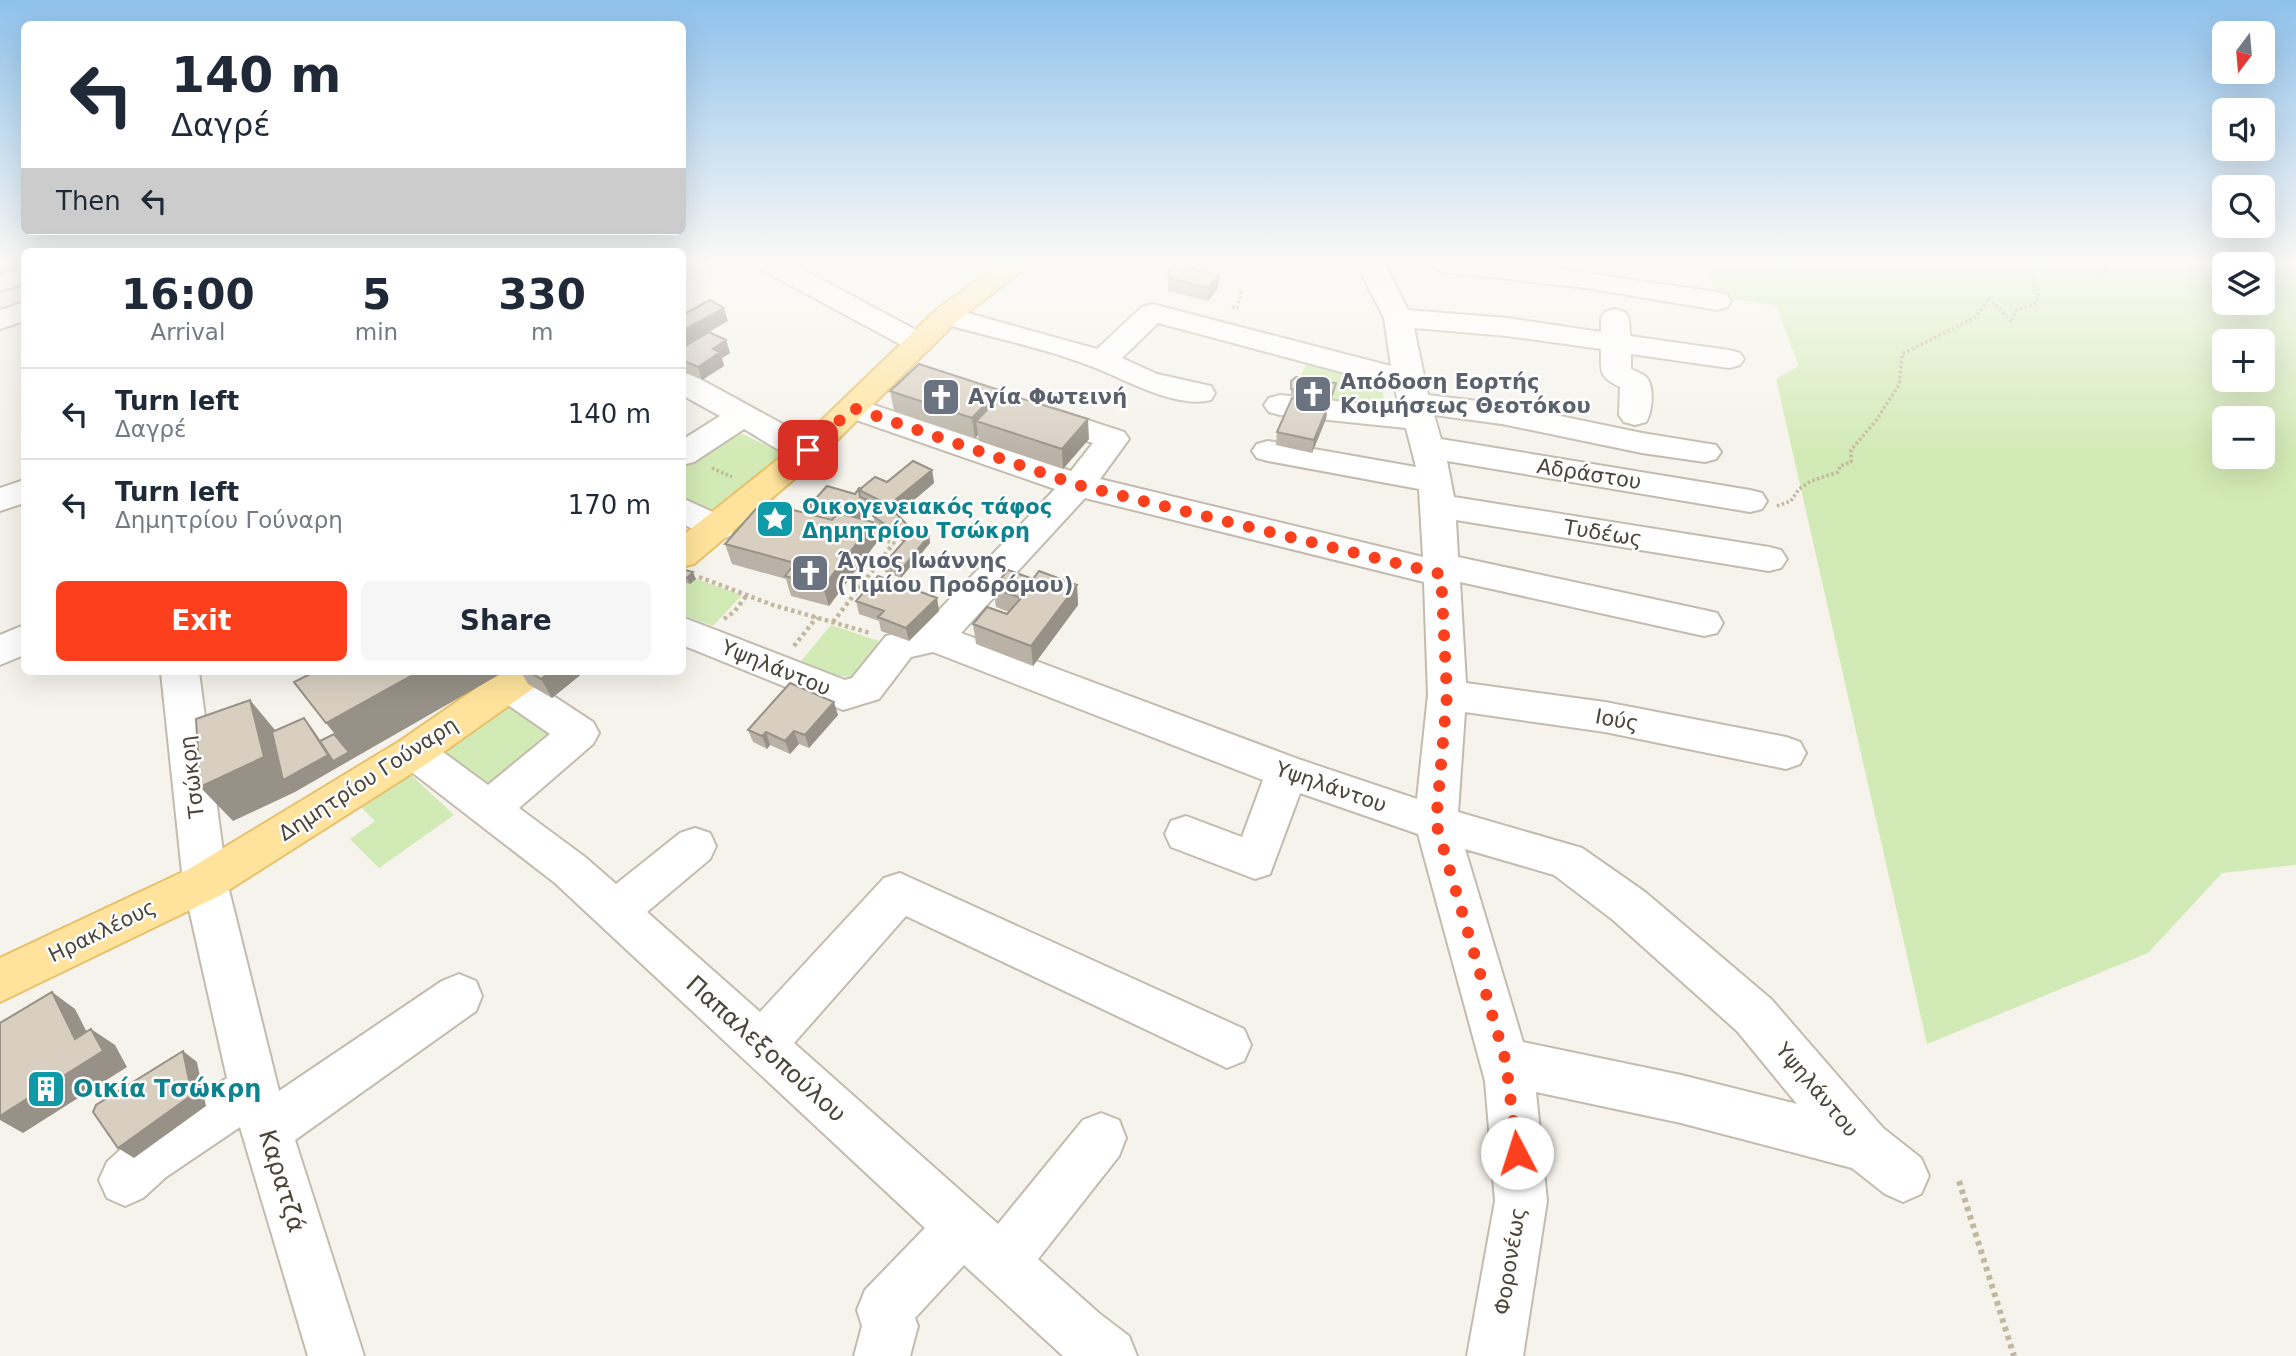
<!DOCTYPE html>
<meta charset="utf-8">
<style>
body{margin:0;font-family:"DejaVu Sans",sans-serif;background:#f6f6f7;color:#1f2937;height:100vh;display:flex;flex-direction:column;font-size:26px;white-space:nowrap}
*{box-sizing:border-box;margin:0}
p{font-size:23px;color:#747a83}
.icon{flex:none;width:38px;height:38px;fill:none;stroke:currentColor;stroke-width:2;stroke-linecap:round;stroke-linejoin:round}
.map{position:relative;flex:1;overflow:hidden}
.side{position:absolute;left:21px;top:248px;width:665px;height:427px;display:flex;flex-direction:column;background:#fff;border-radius:10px;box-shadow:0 7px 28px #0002}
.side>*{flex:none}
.guide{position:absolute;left:21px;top:21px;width:665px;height:214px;border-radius:10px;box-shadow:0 7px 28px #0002;background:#fff;color:#1f2937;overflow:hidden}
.needle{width:46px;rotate:196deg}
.tools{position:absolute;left:2212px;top:21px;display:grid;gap:14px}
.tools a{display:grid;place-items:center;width:63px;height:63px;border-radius:10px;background:#fff;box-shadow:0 7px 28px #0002;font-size:35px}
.pin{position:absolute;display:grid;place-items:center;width:60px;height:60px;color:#fff;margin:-30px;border-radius:14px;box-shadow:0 4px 10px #0006}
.me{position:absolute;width:77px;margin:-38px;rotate:355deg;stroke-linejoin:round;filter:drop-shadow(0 0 5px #0008)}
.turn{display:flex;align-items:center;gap:24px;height:147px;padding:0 35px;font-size:32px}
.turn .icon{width:91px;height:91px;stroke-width:2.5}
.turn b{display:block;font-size:49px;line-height:60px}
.then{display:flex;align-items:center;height:66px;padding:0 35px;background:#0003;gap:14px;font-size:26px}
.eta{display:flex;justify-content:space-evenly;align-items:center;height:119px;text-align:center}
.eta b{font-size:42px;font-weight:600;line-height:49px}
.action{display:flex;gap:14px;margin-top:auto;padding:14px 35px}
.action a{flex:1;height:80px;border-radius:10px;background:#fc3f1d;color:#fff;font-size:28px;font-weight:600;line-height:80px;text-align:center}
.action a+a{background:#f6f6f7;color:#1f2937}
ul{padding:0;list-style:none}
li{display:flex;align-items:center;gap:21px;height:91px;padding:0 35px;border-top:2px solid #e0e1e3}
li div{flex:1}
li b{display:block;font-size:26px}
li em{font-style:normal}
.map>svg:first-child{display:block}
</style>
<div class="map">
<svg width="2296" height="1356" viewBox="0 0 2296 1356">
<rect width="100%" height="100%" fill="#f6f3ec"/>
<path fill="#d2eab5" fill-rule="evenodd" d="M1708,264H2224V303H2263V264H2296V865L2222,873L2148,953L1927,1044L1776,379L1799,366L1776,306L1735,299L1712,287ZM2224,341H2263V380H2224ZM2224,418H2263V457H2224Z
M1308,361L1379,379L1388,414L1288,401Z
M734,430L787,455L709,515L683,502L682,468Z
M696,579L742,595L713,626L683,615L682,582L690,584Z
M831,625L888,644L860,677L839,676L801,661Z
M511,692L569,732L489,796L430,753Z
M410,774L454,815L379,868L350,839L375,821L361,807Z"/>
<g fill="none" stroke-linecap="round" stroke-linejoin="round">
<defs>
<path id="minor" d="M759,264H793L929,337L934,343L929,349L919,352L909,349L762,270Z
M1357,264H1385L1408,310L1507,318L1601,332V318L1605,312L1615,309L1625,312L1629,318L1630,336L1729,350L1740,353L1744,359L1740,365L1729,368L1631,354V369C1636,371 1643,374 1646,377C1655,386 1652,413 1646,422L1635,425L1624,422L1619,415L1620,387C1598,376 1601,372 1601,349L1507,336L1414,328L1428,395L1502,404L1642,433L1716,445L1721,452L1716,459L1705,462L1642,453L1502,424L1434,415L1441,439L1750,490L1762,493L1767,501L1762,509L1750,512L1447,461L1454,497L1769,547L1781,550L1787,559L1781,568L1769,571L1456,520L1458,557L1704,610L1717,613L1723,623L1717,633L1704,636L1460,582L1466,683L1605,702L1786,737L1800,742L1806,753L1800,764L1786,769L1605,732L1465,712L1458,812L1582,848L1645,892L1771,999L1883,1128L1921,1158L1929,1176L1921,1194L1903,1202L1885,1194L1852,1168L1681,1123L1536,1092L1547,1201L1523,1356H1467L1495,1201L1485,1081L1418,834L1300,793L1270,874L1255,879L1171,847L1165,834L1171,821L1186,816L1242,837L1263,780L933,652L911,657L879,699L843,710L682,645V617L845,680L852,678L886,636L923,627L1055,489L842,415L837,408L842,401L853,398L1071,471L1093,443L1029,422L1024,415L1029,408L1040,405L1051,408L1124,432L1129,439L1100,479L1423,557L1419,489L1268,461L1257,458L1252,451L1257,444L1268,441L1416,467L1406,428L1280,415L1269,412L1264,405L1269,398L1280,395L1400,408L1394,386L1158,323L1122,358L1157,374L1211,386L1215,393L1211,400C1175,409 1125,379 1093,367C1045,348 986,336 936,322L932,316L936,310L946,307L1097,349L1142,307L1152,304L1391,366L1384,318ZM1085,498L1424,582L1428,695L1417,799L1301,760L961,633ZM1465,849L1554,875L1613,920L1737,1031L1797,1104L1681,1075L1523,1042Z
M1434,264H1523L1717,292L1727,295L1731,301L1727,307L1717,310L1586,288L1447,272L1437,270Z
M24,267V284L0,291V274Z
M24,302V321L0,329V310Z
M682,373L693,375L819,444L824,451L819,458C794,465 766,441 744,429L694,462L682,465V440L720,416L682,395Z
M24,480V503L0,511V488Z
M682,498L730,520L735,528L730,536L718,540L682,524Z
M24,625V655L0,665V635Z
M161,672H199L227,882L279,1091L442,981L459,974L476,981L482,996L476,1011L295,1140L364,1356H308L240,1127L166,1177L143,1198L125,1206L107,1198L99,1180L107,1162L130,1141L227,1078L183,882Z
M507,672L523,676L593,722L599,733L593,744L519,808L585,857L616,884L680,833L695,828L710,833L716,846L710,859L647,912L760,1012L884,878L900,873L1244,1029L1251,1045L1244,1061L1227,1068L906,916L794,1043L998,1224L1083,1120L1101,1113L1119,1120L1126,1138L1119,1156L1038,1259L1100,1314L1129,1336L1137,1356H1063L964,1265L915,1318L918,1326L910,1356H854L862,1326L857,1310L865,1290L925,1228L555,883L400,763L394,752L400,741L414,736L428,741L488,785L550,734L495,696L490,686L495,676Z"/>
<path id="major" d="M999,264H1030L956,322L819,458L694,564L682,567V536L797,444L936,310Z
M500,672H547L542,682L428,763L221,895L0,1002V958L189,869L400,741Z"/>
</defs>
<use href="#minor" stroke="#c2bbae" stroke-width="4"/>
<use href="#major" stroke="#e6c16a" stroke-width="4"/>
<path stroke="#c4b79f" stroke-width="3.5" stroke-dasharray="2.5 2.5" stroke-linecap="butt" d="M1133,264L1146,268
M2074,264L2093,274L2104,275
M1232,307L1237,308L1242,289
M712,468L732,477
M1777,506L1791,501L1799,489L1811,481L1838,472L1840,466L1851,462V450L1875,422L1899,385L1902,354L1976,317L1989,298L2012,322L2016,310L2034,305L2039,297L2030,264
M873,538L894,543L892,546"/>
<path stroke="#c4b79f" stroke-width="4.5" stroke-dasharray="3.5 3.5" stroke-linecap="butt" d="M699,577L773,605L870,633
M724,619L734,612L747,595
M833,622L893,544
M794,646L817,617"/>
<path stroke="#c4b79f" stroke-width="6" stroke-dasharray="4.5 4.5" stroke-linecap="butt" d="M1959,1181L2014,1356"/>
<use href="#minor" fill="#fff" fill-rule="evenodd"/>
<use href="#major" fill="#ffe39c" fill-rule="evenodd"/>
</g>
<path fill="#bab2a6" d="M2080,264L2109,265L2105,271L2080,267Z
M1168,272L1219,275L1218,288L1208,301L1168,291Z
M682,315L728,321L709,332L726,340L730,353L722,358L724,366L702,380L682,371V348L703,335L683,346H682Z
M1291,381L1335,390L1331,402L1291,396Z
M890,391L1000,396L1089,439L1063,469L979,441L978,435L975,438L894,411Z
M1328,406L1326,419L1312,453L1276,445L1277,432Z
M932,470L934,483L897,514L913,531L929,536L930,543L901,578L885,572L883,565L903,542L875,523L873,516L878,512L869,507L860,518L877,542L829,606L791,596L786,579L732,564L725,544L832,520L833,519L811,512L809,506L855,494L861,489Z
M682,573L696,579L690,584L682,582Z
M1033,579L1077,585L1078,605L1033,666L976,644L973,624L1007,614L1009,612L996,607L993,588Z
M937,598L939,611L909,641L881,631L879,621L859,614L856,601Z
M521,672H584L552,698L528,684Z
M838,715L809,748L799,744L790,754L770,745L767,749L753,742L748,730Z"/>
<path fill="#979187" d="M1219,275L1218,288L1208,301L1209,288Z
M724,308L728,321L683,346L682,331Z
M726,340L730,353L722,358L724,366L702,380L698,367L713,349Z
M999,390L1002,410L976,421L978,435L975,438L972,418Z
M1328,406L1326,419L1312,453L1314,440Z
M1088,419L1089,439L1063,469L1062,449Z
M932,470L934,483L892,519L889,505Z
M867,500L869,507L854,525L853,518Z
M873,522L877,542L829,606L823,587Z
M929,536L930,543L901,578L900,571Z
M693,572L696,579L690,584L687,578Z
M1077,585L1078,605L1033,666L1031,646Z
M937,598L939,611L909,641L906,628Z
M418,672H504L354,758L326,723Z
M550,672H584L552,698L541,679Z
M250,700L280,736L304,718L314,731L334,761L349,752L354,758L295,792L233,821L200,787Z
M834,702L838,715L809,748L805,735Z
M794,731L799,744L790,754L785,741Z
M766,732L770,745L767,749L762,736Z
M52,992L75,1009L98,1054L91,1029L115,1045L127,1067L23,1133L0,1120V1103L75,1039Z
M183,1051L197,1062L206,1106L134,1158L118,1148Z"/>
<path fill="#d8cfc1" stroke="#979187" stroke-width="2" d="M1177,265L1219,275L1209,288L1168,278L1170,275L1168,272Z
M710,300L724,308L682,331V315Z
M709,332L726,340L713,349L720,352L698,367L682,360V348Z
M919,364L999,390L972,418L890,391Z
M1296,377L1336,383L1332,395L1291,389V381Z
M1004,393L1088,419L1062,449L976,421Z
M1292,398L1328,406L1314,440L1277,432Z
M913,461L932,470L889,505L859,490L875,477L887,482Z
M827,486L855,494L859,488L861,489L859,490L860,497L867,500L854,517L809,506Z
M762,502L832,520L838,513L873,522L823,587L785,576L795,563L725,544Z
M882,508L890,512L893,510L913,531L929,536L900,571L883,565L906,539L873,516Z
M685,570L693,572L687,578L682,576V573Z
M1008,570L1033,579L1039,571L1077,585L1031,646L973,624L987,607L1007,614L1021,598L993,588Z
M878,576L937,598L906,628L878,617L884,611L856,601Z
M314,672H418L326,723L294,682Z
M530,672H550L541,679Z
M790,683L834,702L805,735L794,731L785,741L766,732L762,736L748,730Z
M250,700L264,757L200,787L196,719Z
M304,718L328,755L283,780L272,732Z
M334,734L349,752L333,761L320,741Z
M52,992L75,1039L91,1029L103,1051L0,1116V1023Z
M183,1051L192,1095L118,1148L93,1112L96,1105Z"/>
<linearGradient id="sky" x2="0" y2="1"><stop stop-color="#8fc1ec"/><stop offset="0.58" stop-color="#fbfaf6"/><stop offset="1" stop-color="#fbfaf6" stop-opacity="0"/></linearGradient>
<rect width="2296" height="454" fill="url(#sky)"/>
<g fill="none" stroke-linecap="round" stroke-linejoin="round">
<path stroke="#fc3f1d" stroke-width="12" stroke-dasharray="0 21.6" d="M808,450L853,408L1078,485L1441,574L1447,695L1436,823L1506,1062L1517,1153"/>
</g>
<defs>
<symbol id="church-square" viewBox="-11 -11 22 22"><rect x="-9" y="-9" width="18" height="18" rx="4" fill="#6b7280" stroke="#fff"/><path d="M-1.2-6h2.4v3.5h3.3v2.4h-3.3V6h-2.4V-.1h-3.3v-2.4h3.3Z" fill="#fff"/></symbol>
<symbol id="sight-square" viewBox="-11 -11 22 22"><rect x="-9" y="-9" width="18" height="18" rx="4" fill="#0f9aa8" stroke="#fff"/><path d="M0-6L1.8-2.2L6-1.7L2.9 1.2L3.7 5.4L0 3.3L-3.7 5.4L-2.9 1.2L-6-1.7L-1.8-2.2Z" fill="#fff"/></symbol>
<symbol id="building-square" viewBox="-11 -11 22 22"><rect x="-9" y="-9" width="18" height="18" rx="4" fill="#0f9aa8" stroke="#fff"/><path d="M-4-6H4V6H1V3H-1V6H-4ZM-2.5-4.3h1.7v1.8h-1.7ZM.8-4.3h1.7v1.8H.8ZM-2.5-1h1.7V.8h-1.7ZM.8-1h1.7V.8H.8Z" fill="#fff"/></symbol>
</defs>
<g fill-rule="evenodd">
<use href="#church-square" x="1291" y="372" width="44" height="44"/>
<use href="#church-square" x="919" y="375" width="44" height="44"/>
<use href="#sight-square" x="753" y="497" width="44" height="44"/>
<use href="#church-square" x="788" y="551" width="44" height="44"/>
<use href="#building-square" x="24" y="1067" width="44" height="44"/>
</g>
<g text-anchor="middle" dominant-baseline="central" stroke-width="5" stroke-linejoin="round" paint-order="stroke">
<g font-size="21" font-weight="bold" fill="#5b616d" stroke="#fff" text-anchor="start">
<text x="1340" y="382">Απόδοση Εορτής<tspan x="1340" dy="24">Κοιμήσεως Θεοτόκου</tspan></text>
<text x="968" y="397">Αγία Φωτεινή</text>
<text x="837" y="561">Άγιος Ιωάννης<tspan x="837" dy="24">(Τιμίου Προδρόμου)</tspan></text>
</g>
<g font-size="21" fill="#4b4439" stroke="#fff">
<text transform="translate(1589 474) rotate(9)">Αδράστου</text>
<text transform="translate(1603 533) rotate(9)">Τυδέως</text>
<text transform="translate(776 668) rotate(22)">Υψηλάντου</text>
<text transform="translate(1617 720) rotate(10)">Ιούς</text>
<text transform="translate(192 777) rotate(-97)">Τσώκρη</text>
<text transform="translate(368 779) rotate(-33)">Δημητρίου Γούναρη</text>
<text transform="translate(1331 787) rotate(19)">Υψηλάντου</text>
<text transform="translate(102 931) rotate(-26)">Ηρακλέους</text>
<text transform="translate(1817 1090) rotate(50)">Υψηλάντου</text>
<text transform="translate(1510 1261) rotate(-81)">Φορονέως</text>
</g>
<g font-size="21" font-weight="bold" fill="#0d838f" stroke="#fff" text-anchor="start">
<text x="802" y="507">Οικογενειακός τάφος<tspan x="802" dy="24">Δημητρίου Τσώκρη</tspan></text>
</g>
<g font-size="24" fill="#4b4439" stroke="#fff">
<text transform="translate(766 1049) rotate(42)">Παπαλεξοπούλου</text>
<text transform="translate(282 1181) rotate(73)">Καρατζά</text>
</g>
<g font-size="24" font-weight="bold" fill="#0d838f" stroke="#fff" text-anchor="start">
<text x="73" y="1089">Οικία Τσώκρη</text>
</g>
</g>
</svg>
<div class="tools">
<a><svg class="needle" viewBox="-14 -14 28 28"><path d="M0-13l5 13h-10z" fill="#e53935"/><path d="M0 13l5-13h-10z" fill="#747a83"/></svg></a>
<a><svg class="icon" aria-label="sound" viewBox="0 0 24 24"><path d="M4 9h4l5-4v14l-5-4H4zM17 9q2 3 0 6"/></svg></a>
<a><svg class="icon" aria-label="search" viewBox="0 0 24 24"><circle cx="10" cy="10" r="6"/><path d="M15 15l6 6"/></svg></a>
<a><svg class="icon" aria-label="layers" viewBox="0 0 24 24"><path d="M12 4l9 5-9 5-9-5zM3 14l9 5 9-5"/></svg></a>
<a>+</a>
<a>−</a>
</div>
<div class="pin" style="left:808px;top:450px;background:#d93025"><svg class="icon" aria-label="arrive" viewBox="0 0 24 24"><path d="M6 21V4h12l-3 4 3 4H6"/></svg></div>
<svg class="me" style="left:1517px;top:1153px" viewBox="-20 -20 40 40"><circle r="19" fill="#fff"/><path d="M0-13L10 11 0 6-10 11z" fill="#fc3f1d"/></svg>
<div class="guide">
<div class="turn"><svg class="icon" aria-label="left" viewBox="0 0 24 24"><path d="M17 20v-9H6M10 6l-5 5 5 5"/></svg><div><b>140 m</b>Δαγρέ</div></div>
<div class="then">Then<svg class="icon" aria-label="left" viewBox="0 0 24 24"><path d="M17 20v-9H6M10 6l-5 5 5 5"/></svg></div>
</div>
<section class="side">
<div class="eta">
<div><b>16:00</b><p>Arrival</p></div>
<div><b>5</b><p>min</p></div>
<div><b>330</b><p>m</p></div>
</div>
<ul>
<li><svg class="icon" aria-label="left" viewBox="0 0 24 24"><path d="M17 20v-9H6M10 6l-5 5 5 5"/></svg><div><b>Turn left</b><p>Δαγρέ</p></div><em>140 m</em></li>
<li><svg class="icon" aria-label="left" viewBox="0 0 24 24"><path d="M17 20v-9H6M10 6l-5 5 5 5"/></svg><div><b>Turn left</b><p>Δημητρίου Γούναρη</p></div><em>170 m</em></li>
</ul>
<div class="action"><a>Exit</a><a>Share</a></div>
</section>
</div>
